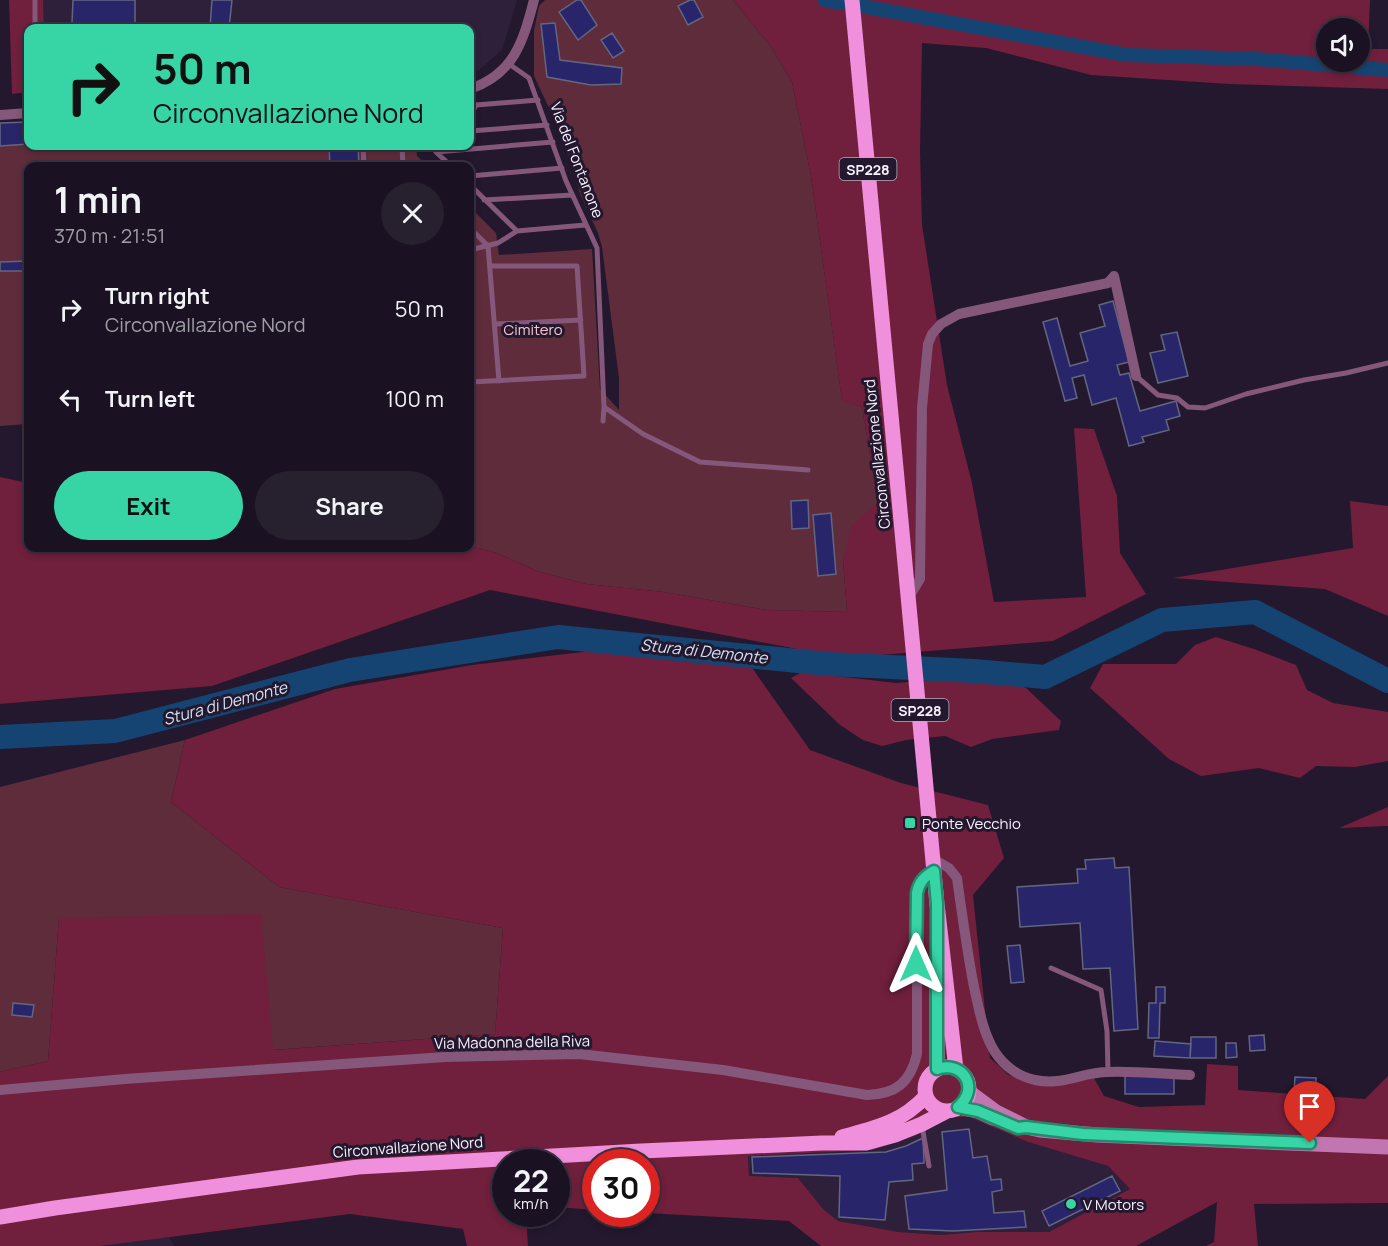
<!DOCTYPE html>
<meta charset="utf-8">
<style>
body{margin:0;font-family:Manrope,sans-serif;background:#27202f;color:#f1f3f6;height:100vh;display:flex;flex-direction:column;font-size:22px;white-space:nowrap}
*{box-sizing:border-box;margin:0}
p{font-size:20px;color:#9f9ea5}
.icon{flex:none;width:33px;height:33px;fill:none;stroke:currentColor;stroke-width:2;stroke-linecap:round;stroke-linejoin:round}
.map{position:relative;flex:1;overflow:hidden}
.sheet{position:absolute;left:24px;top:162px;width:450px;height:390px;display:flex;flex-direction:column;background:#1a1222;border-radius:12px;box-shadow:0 3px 9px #0003,0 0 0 2px #383240}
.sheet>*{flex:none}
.banner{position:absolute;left:24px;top:24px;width:450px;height:126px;border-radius:12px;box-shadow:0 3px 9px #0003,0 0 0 2px #383240;background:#37d4a6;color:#111;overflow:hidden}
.fabs{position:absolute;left:1316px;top:18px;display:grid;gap:12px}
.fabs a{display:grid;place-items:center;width:54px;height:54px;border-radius:50%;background:#1a1222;box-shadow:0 3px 9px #0003,0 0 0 2px #383240;font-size:30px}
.speed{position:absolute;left:492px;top:1149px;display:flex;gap:12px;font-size:30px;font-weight:700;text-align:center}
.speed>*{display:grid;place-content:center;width:78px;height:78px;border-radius:50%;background:#1a1222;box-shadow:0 3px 9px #0003,0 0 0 2px #383240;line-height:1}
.speed small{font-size:15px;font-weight:400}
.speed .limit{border:9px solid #d22;background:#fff;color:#111}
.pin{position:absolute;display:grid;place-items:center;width:51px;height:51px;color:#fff;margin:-62px -26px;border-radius:50% 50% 50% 0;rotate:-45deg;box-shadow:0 0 6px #0007}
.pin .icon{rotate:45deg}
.me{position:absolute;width:66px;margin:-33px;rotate:0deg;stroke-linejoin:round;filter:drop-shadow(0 0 4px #0008)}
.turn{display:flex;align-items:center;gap:21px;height:126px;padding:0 30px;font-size:27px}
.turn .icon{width:78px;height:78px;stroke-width:2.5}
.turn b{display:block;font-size:42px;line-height:51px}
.round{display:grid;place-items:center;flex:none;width:63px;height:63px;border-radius:32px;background:#27202f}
.head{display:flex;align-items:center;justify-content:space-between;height:102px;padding:0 30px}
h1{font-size:36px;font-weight:700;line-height:45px}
.primary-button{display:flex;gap:12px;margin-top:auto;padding:12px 30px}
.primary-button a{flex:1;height:69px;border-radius:36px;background:#37d4a6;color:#111;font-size:24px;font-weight:700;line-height:69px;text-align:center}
.primary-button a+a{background:#27202f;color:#f1f3f6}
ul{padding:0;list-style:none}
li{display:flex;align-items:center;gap:18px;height:90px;padding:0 30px}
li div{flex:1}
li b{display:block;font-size:22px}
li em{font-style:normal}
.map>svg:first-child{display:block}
</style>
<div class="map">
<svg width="1388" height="1246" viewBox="0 0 1388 1246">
<rect width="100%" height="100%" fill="#23182d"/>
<path fill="#2e203b" d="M43,0H517L502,50L479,70L470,72V28H44Z
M946,1117H969L1028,1142L1108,1166L1130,1189L1049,1232H976L941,1235L899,1232L838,1221L823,1209L798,1178L749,1176L748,1156L872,1150Z
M168,1236L174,1246H100Z"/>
<path fill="#5f2c3b" d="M545,0H733L771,47L792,82L811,176L842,400L862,407L878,503L843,560L847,612L767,610L664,592L586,584L537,571L497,553L470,546V207L496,233L499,255L592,249L600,389L619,410V378L602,247L598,233L580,194L565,142L534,76V30L539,6Z
M28,122V146H416L417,156L428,166H28V424L0,426V123Z
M185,740L171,802L279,887L503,928L495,1034L272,1050L59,918L48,1061L0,1072V787Z"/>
<path fill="#701f3c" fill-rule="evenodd" d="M9,0H43L44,28H28V92L12,94Z
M733,0H1370L1368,49H1388V89L1229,84L1091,75L986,48L922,43L920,151L922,225L947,385L972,483L994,602L1086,597L1074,428L1094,429L1117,496L1120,553L1146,594L1053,641L844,658L490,590L212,686L0,704V477L28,483V548H470V546L497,553L537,571L586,584L664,592L767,610L847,612L843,560L852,525L878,503L862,407L842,401L811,176L792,82L771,47ZM1326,28H1359V62H1326Z
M1350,501L1388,506V616L1325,589L1173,578L1353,548Z
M1216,637L1254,649L1296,665L1307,690L1333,703L1388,712V761L1355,767L1316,766L1300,778L1259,768L1201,776L1169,759L1090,688L1103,664H1176L1195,645Z
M591,651L750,665L810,750L901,783L988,805L1004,858L973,895L990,1058L1009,1075L1039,1085L1094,1078L1104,1096L1139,1107L1205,1105L1207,1064L1238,1066V1090L1365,1099L1388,1076V1203L1254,1204L1258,1246H1206L1214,1242L1217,1202L1136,1246H821L789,1221L647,1213L646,1162H596L595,1210L557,1207L556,1162H506V1214H526L528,1246H467L463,1229L350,1214L100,1246H0V1072L48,1061L59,918L261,914L273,1050L495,1034L503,928L279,887L171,802L185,740L335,689L472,665ZM946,1117H969L1028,1142L1108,1166L1130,1189L1049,1232H976L941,1235L899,1232L838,1221L823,1209L798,1178L749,1176L748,1156L872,1150L917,1135Z
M802,672L896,683L955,678L1009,680L1026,688L1061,721L1059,730L992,739L971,747L945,736L906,740L882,746L863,740L840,725L791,678Z
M1388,807V826L1339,828Z"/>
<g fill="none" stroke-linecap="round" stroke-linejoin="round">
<path stroke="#154473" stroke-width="14" d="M825,0L841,3
M861,6L1127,55L1256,59L1388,70"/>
<path stroke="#154473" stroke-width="24" d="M0,737L115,731L350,670L558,637L828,664L974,671L1045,677L1162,620L1255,612L1388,681"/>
</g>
<path fill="#28256a" stroke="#636680" stroke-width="1.5" d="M73,0H135V24L72,23Z
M212,0H232L229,28H210Z
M577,0H581L597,25L578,40L559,12Z
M690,0H694L703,17L688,25L678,6Z
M555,23L560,60L622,68L621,84L591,85L547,77L541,24Z
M612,33L624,51L613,58L601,40Z
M28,122V144L0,146V123Z
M329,146H358L359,166H330Z
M28,261V271H0V262Z
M1113,301L1129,362L1117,365L1120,375L1129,373L1140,411L1176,401L1180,416L1166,420L1169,430L1142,437L1144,442L1129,446L1116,398L1092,405L1084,375L1072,378L1077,398L1065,401L1043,322L1057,318L1070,366L1088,361L1080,333L1105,326L1099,305Z
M1177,332L1188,376L1158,383L1150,353L1165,350L1161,335Z
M808,500L809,528L792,529L791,501Z
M831,513L836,574L818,576L813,515Z
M1114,858L1115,868L1129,867L1138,1029L1114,1031L1110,968L1083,969L1080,923L1020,927L1017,887L1078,883L1077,869H1086L1085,860Z
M1020,945L1024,982L1011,983L1007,946Z
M1156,987H1165V1003H1160L1159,1038H1148L1149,1003H1156Z
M13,1003L34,1005L32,1017L12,1015Z
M1264,1035L1265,1050L1250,1051L1249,1036Z
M1191,1037H1216V1058H1190Z
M1155,1041L1191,1044L1190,1058L1154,1056Z
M1226,1043H1236L1237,1057L1226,1058Z
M1125,1075H1174V1094H1125Z
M1295,1077L1316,1078V1094L1294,1093Z
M969,1129L973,1158L987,1156L991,1180L1001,1179L1002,1190L992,1192L994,1213L1024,1211L1026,1227L953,1231L909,1229L905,1196L947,1190L942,1132Z
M923,1138L924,1163L912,1164L913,1180L889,1182L885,1220L839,1217L840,1176L753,1173L752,1157L886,1152L906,1146Z
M1112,1176L1120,1191L1049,1226L1042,1211Z"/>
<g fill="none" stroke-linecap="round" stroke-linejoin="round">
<path stroke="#85577b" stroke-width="5" d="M35,0V28
M509,64L529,78L566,181L597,248L604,407L603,421
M470,117L476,105L538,100
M470,131L547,125
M363,146L364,166
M402,146L403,166
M436,146V152L451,166
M436,152L553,142
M470,176L562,168
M470,185L517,231L585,225
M484,200L572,195
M470,228L488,246L499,381
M470,250L498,243L517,231
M496,324L581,320
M1136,376L1158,395L1177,398L1188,407L1205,408L1246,394L1304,380L1346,373L1388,363
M470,382L584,376L577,266H490
M604,407L643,434L700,462L808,470
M1051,968L1101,990L1107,1031L1108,1072
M922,1126L929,1166"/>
<path stroke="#85577b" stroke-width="10" d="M470,89C514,74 523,42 534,0
M0,115L28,113
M909,597L920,579L922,408L928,344L932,334L941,324L959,314L1108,283L1114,276L1136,376
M933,859L949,868L957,878C962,914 967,951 974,987C979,1009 983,1033 995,1052C1004,1066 1019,1077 1035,1080C1063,1086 1082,1072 1108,1072C1135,1071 1163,1074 1190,1075
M0,1090L125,1079L445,1057L579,1054L723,1070L867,1095C896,1094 910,1083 917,1054V893C919,882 924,877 934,871"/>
<path stroke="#c176b2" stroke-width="15" d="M969,1092L996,1112L1026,1127L1040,1130L1097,1135L1388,1147
M958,1107L978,1111L993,1118"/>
<path stroke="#f08fdc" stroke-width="15" d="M852,0L937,904L956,1069
M925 1089a22 22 0 1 1 44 0a22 22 0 1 1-44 0Z
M937,1069V982
M842,1137C875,1128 901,1123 926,1096
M0,1217L55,1208L358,1167L641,1151L822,1143H866L895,1135L922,1124L947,1111"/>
</g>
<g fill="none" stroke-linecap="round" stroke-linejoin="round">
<defs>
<path id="route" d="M916,964L917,893C919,882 924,877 934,871L937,904V1069C964,1060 980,1089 958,1107L978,1111L1018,1128L1026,1127L1083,1134L1310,1143"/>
</defs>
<use href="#route" stroke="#248a6c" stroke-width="15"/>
<use href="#route" stroke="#37d4a6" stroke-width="10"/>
</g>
<g fill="#37d4a6" stroke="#23182d" stroke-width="2">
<rect x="904" y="817" width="12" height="12" rx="3"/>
<circle cx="1071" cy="1204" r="6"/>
</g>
<g text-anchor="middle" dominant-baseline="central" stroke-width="6" stroke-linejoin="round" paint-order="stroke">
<g fill="#23182d" stroke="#b7afbf" stroke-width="1.5">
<rect x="839.5" y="158" width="57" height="22" rx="4.5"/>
<rect x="891.5" y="699" width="57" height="22" rx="4.5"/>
</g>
<g font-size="14" font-weight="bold" fill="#f7f0fe">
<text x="868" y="169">SP228</text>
<text x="920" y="710">SP228</text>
</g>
<g font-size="15" fill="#f7f0fe" stroke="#23182d">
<text transform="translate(577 160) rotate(69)">Via del Fontanone</text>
<text transform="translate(877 454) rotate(-96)">Circonvallazione Nord</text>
<text transform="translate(512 1042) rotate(-1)">Via Madonna della Riva</text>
<text transform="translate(408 1147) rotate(-4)">Circonvallazione Nord</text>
</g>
<g font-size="15" fill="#f6c4d0" stroke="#23182d">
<text x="533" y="329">Cimitero</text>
</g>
<g font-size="15" fill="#f7f0fe" stroke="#23182d" text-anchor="start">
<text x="922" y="823">Ponte Vecchio</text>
<text x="1083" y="1204">V Motors</text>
</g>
<g font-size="16" font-style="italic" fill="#d2e2f4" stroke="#23182d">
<text transform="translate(704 651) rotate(6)">Stura di Demonte</text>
<text transform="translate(225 703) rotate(-15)">Stura di Demonte</text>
</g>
</g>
</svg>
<div class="fabs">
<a><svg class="icon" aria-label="sound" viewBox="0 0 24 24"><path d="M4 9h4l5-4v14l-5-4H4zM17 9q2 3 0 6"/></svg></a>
</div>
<div class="speed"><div>22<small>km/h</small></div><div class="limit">30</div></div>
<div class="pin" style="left:1310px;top:1143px;background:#d93025"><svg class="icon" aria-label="arrive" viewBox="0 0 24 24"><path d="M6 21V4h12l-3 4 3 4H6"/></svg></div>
<svg class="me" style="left:916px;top:964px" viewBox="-20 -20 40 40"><path d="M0-17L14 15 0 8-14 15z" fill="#37d4a6" stroke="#fff" stroke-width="4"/></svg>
<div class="banner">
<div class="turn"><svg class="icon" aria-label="right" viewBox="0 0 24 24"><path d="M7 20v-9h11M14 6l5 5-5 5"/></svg><div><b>50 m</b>Circonvallazione Nord</div></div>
</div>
<section class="sheet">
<div class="head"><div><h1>1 min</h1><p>370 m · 21:51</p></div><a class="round"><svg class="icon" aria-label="close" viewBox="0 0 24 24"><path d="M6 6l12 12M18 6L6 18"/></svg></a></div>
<ul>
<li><svg class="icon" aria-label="right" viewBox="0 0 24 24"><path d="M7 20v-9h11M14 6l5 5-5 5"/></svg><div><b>Turn right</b><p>Circonvallazione Nord</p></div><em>50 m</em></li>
<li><svg class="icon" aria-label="left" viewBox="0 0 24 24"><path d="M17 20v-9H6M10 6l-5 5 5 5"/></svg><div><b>Turn left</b></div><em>100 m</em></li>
</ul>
<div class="primary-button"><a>Exit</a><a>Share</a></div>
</section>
</div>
